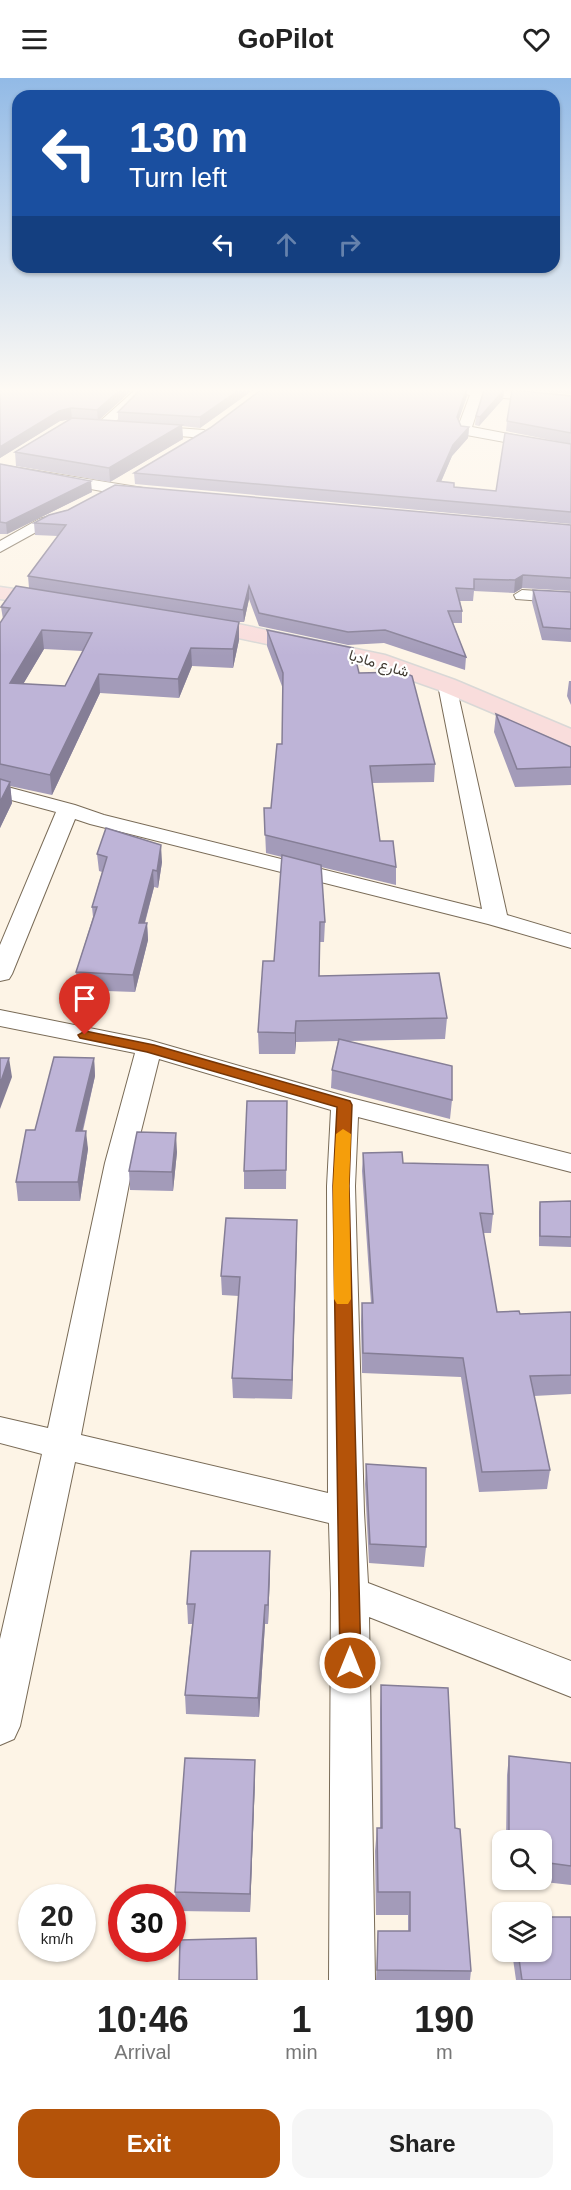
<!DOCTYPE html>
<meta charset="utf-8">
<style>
body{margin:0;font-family:Arial,Vazirmatn,sans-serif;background:#f6f6f6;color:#222;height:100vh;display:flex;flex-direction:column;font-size:22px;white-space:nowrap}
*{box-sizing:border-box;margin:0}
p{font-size:20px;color:#767676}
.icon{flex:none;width:33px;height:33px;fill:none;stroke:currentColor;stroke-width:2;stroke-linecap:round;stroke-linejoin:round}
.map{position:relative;height:1902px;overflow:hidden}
.side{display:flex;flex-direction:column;background:#fff;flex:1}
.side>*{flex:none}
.guide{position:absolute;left:12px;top:12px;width:548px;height:183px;border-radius:18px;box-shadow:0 2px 4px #0004;background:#1a4fa0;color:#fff;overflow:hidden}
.controls{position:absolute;left:492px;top:1752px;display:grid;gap:12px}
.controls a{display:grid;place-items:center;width:60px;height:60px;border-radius:12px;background:#fff;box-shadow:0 2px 4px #0004;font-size:30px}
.speed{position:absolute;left:18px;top:1806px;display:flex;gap:12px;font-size:30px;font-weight:700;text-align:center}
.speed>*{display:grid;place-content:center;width:78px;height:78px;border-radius:50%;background:#fff;box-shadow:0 2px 4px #0004;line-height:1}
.speed small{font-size:15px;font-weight:400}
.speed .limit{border:9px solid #d22;background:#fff;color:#111}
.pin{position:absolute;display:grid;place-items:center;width:51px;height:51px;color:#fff;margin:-62px -26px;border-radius:50% 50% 50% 0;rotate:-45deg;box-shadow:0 0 6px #0007}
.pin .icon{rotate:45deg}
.me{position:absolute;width:66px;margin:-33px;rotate:0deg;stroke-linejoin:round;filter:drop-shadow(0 0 4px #0008)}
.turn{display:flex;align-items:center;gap:21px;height:126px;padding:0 18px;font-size:27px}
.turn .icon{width:78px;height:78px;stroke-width:2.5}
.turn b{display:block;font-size:42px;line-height:51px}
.lanes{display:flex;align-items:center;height:57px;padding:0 18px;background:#0003;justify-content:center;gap:30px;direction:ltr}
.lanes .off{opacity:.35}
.eta{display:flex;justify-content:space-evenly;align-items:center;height:102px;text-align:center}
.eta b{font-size:36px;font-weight:600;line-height:42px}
.cta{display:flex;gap:12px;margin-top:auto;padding:12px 18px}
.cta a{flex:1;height:69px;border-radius:18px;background:#b45309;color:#fff;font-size:24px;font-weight:600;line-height:69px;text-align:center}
.cta a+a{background:#f6f6f6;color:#222}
header{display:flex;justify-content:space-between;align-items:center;height:78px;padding:0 18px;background:#fff;font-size:27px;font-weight:600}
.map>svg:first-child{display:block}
</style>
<header><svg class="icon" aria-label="menu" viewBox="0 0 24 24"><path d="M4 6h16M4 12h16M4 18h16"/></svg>GoPilot<svg class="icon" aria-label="heart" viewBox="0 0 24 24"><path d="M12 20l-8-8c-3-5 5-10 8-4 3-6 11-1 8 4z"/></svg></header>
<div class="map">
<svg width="571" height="1902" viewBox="0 0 571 1902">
<rect width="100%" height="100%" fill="#fdf4e6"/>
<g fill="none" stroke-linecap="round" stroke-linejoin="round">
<defs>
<path id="minor" d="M135,312H148L108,351H98L96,348L98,345Z
M465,312H500L571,318V326L482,318L472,349L571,368V376L461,356L458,349L470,317L466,316Z
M147,348L204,352L211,356L204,360L142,355L140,352L142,349Z
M0,387L143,410L150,414L143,418L113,415L0,395Z
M67,433L72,434L74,437L72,440L49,447L0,474V463L39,441Z
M522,512L571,515V525L516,521L514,517Z
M447,601L454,603L456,607L507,837L571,856V870L488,846L90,746L75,741L12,896L9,901L0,903V867L56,734L0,719V707L75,727L104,737L482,831L438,607L440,603Z
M0,932L149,962L351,1020L571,1076V1094L358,1039L355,1108L364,1434L368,1505L571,1583V1619L369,1539L375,1902H329L331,1515L329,1445L75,1384L20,1648L14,1661L0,1667V1561L42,1376L0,1365V1339L48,1350L105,1085L135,975L0,948ZM159,981L331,1032L327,1108L328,1415L81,1357L133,1085Z"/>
<path id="primary" d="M0,509L55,517L63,518L66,523L63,528L55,529L0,521Z
M195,537L385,577L455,602L571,651V668L439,612L371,588L187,549L184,544L187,539Z"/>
</defs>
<use href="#minor" stroke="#796b57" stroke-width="2"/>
<use href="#primary" stroke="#d9d8d6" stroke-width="3"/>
<use href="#minor" fill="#fff" fill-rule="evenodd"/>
<use href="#primary" fill="#f9dddc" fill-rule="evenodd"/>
</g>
<path fill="#a39bb9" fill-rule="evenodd" d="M0,312H132L99,342L118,343V334L253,312L200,350L182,348L183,361L110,404L16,388L15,374L70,341L60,343L0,380Z
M504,312L503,321L479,348L475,347L476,338Z
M526,312H571V316Z
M467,318L458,343L461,348L469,349L468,360L452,378L441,404L454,409L496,413L571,366V446L135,406L134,395L210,350Z
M571,318V366L506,353L507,343Z
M0,386L92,414L7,456H0Z
M34,445L571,447V513L522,510L514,515L474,513L473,523H460L462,533V545H453L466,579L465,592L384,565L348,567L259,548L249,521L244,544H239V562L233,590L192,588L179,620L100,615L52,717L10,708L12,725L0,750V545L3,541L1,529L29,510L28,498L58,458L35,457ZM44,571L83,573L65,608L23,606Z
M533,512L571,514V564L542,562L532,524Z
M267,552L359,595L435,686L434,704L372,705L380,763L396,789V807L321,789L325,844L324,864H319V898L447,940L445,961L348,963L452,1022L450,1041L331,1010L332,992L338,963L296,964L295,976H259L258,954L274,883L282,779L266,775L264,730H271L282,666L283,611L267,568Z
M569,603H571V627L567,618Z
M496,636L571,669V707L515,709L494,654Z
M97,776L162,784L158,810L154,809L145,845H147L148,862L135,914L78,912L76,894L93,839L92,829L102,794L99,793Z
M94,980L95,998L83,1053L88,1071L80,1123H18L16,1104L35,1052Z
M287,1023L286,1111H244V1093Z
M177,1074L173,1113L130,1112L129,1093Z
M363,1075L403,1085L493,1136L491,1155H483L497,1234L520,1236L571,1234V1316L534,1318L550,1392L547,1411L479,1414L461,1299L362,1295L361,1244L362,1225H371L362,1093Z
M571,1123V1169L539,1168V1134L540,1124Z
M297,1142L292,1321L233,1320L232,1300L239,1218L222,1217L221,1198Z
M366,1386L426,1469L424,1489L369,1485L365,1406Z
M270,1493L268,1546H265L259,1639L186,1636L185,1617L192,1546H188L187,1526Z
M381,1607L455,1750L471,1893L470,1902H376L378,1853H408V1837H376L375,1773L377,1750H380V1631Z
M509,1678L571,1685V1807L527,1802H542V1762H506L507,1697Z
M255,1701L250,1834L177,1833L175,1814Z
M512,1874H542L571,1902H516Z"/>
<path fill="#857e96" d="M120,312H132L98,343L97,332Z
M239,312H253L200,350V339Z
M466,312H467V318L456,350L457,339Z
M504,312L503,321L479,348L480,339Z
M71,330L72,341L60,343L0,380V369L59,333Z
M182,347L183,361L110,404L109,390Z
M469,349L468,360L452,378L436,415L437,403L453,367Z
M91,403L92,414L7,456L6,445Z
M523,497L522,510L514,515L515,502Z
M249,508V521L244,544L243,532Z
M239,544V562L233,590V571Z
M42,552L44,571L12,625L10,605Z
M191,570L192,588L179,620L178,601Z
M99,596L100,615L52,717L50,697Z
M10,704L12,725L0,750V724Z
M161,767L162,784L158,810L157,793Z
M153,792L154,809L140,862L139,845Z
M147,845L148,862L135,914L133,897Z
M296,943V964L295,976V955Z
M9,980L12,999L0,1031V1006Z
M94,980L95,998L78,1071L76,1053Z
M86,1053L88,1071L80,1123L78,1104Z
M176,1055L177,1074L173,1113L172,1094Z
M297,1142V1161L292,1321V1302Z
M270,1473V1493L268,1546V1527Z
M265,1527V1546L259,1639L258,1620Z
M255,1682V1701L250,1834V1816Z"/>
<path fill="#beb4d7" stroke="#857e96" stroke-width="1.5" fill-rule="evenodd" d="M0,312H120L97,332L71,330L59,333L0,369Z
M140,312H239L200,339L118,334Z
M261,312H466L457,339L461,348L469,349L453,367L437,403L454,405V409L496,413L505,355L571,366V434L134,395L210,350Z
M484,312H504L480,339L476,338Z
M512,312L571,318V355L507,343Z
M72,340L182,347L109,390L15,374Z
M0,386L91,403L6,445L0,444Z
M115,407L571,447V500L523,497L515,502L474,501V511L456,510L462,533H448L466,579L385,552L348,554L259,535L249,508L243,532L28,498L66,447L34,445L49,437L68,432Z
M16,508L239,544L233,571L191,570L178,601L99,596L50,697L0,686V545L10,530L1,529ZM42,552L92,555L65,608L10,605Z
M533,512L571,514V551L543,549Z
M267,552L353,570L359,595L403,594L412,598L435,686L370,688L380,763H393L396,789L265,757L264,730H271L277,666H282L283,595Z
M496,636L571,669V689L517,691Z
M0,701L10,704L0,724Z
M106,750L161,767L157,793L153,792L139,845H147L133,897L76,894L97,829H92L107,779L97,776Z
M282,777L321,787L325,844H320L319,898L439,895L447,940L296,943L295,955L258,954L263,883H274Z
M339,961L452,988V1022L332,992Z
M54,979L94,980L76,1053H86L78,1104H16L26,1052H35Z
M0,980H9L0,1006Z
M247,1023H287L286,1092L244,1093Z
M137,1054L176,1055L172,1094L129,1093Z
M402,1074L403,1085L488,1087L493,1136L480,1135L497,1234L519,1233L520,1236L571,1234V1297L530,1298L550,1392L482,1394L463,1280L363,1275L362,1225H373L363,1075Z
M571,1123V1159L540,1158V1124Z
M226,1140L297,1142L292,1302L232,1300L240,1199L221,1198Z
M366,1386L426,1390V1469L370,1466Z
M191,1473H270L268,1527H265L258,1620L185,1617L195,1526H187Z
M381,1607L448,1610L455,1750L460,1751L471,1893L377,1892L378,1853H410V1814H378L377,1750H382Z
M509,1678L571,1685V1788L542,1784V1762H509Z
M185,1680L255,1682L250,1816L175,1814Z
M542,1839H571V1902H522L518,1874H542Z
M256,1860L257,1902H179L180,1862Z"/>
<linearGradient id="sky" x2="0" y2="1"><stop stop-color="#92bae6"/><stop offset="0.54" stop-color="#fefaf4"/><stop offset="1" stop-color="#fefaf4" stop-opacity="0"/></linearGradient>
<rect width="571" height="578" fill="url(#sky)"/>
<path fill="#b45309" stroke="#753606" stroke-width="1.5" d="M85,953L154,967L350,1023L352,1027L349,1108L361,1585L358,1592L350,1595L343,1592L340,1585L333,1108L337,1029L147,974L80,960L78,957Z"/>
<path fill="#f59e0b" d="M343,1051L351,1056L349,1108L351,1221L348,1226H337L334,1221L333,1108L336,1056Z"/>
<g text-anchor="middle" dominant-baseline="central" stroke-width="4.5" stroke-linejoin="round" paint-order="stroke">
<g font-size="15" fill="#403a31" stroke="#fff">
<text transform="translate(379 585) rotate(17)">شارع مادبا</text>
</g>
</g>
</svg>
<div class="controls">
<a><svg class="icon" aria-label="search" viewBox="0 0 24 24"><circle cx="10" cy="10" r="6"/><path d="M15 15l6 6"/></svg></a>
<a><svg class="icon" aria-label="layers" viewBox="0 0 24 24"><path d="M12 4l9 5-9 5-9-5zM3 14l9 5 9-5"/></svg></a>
</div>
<div class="speed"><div>20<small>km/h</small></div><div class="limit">30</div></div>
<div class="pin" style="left:85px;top:957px;background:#d93025"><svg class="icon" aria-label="arrive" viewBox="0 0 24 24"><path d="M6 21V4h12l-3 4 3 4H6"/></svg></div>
<svg class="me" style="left:350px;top:1585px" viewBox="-20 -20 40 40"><circle r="17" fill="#b45309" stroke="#fff" stroke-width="3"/><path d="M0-11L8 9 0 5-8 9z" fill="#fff"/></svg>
<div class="guide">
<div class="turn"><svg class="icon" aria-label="left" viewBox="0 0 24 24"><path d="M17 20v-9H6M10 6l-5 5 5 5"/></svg><div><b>130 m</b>Turn left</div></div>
<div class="lanes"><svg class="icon" aria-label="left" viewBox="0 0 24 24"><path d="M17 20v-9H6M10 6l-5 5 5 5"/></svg><svg class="icon off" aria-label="ahead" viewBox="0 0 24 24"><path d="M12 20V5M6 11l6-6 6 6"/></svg><svg class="icon off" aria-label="right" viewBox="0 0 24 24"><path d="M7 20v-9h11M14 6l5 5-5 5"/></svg></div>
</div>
</div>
<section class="side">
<div class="eta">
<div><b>10:46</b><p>Arrival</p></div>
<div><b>1</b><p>min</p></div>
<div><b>190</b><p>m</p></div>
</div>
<div class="cta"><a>Exit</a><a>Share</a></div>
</section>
